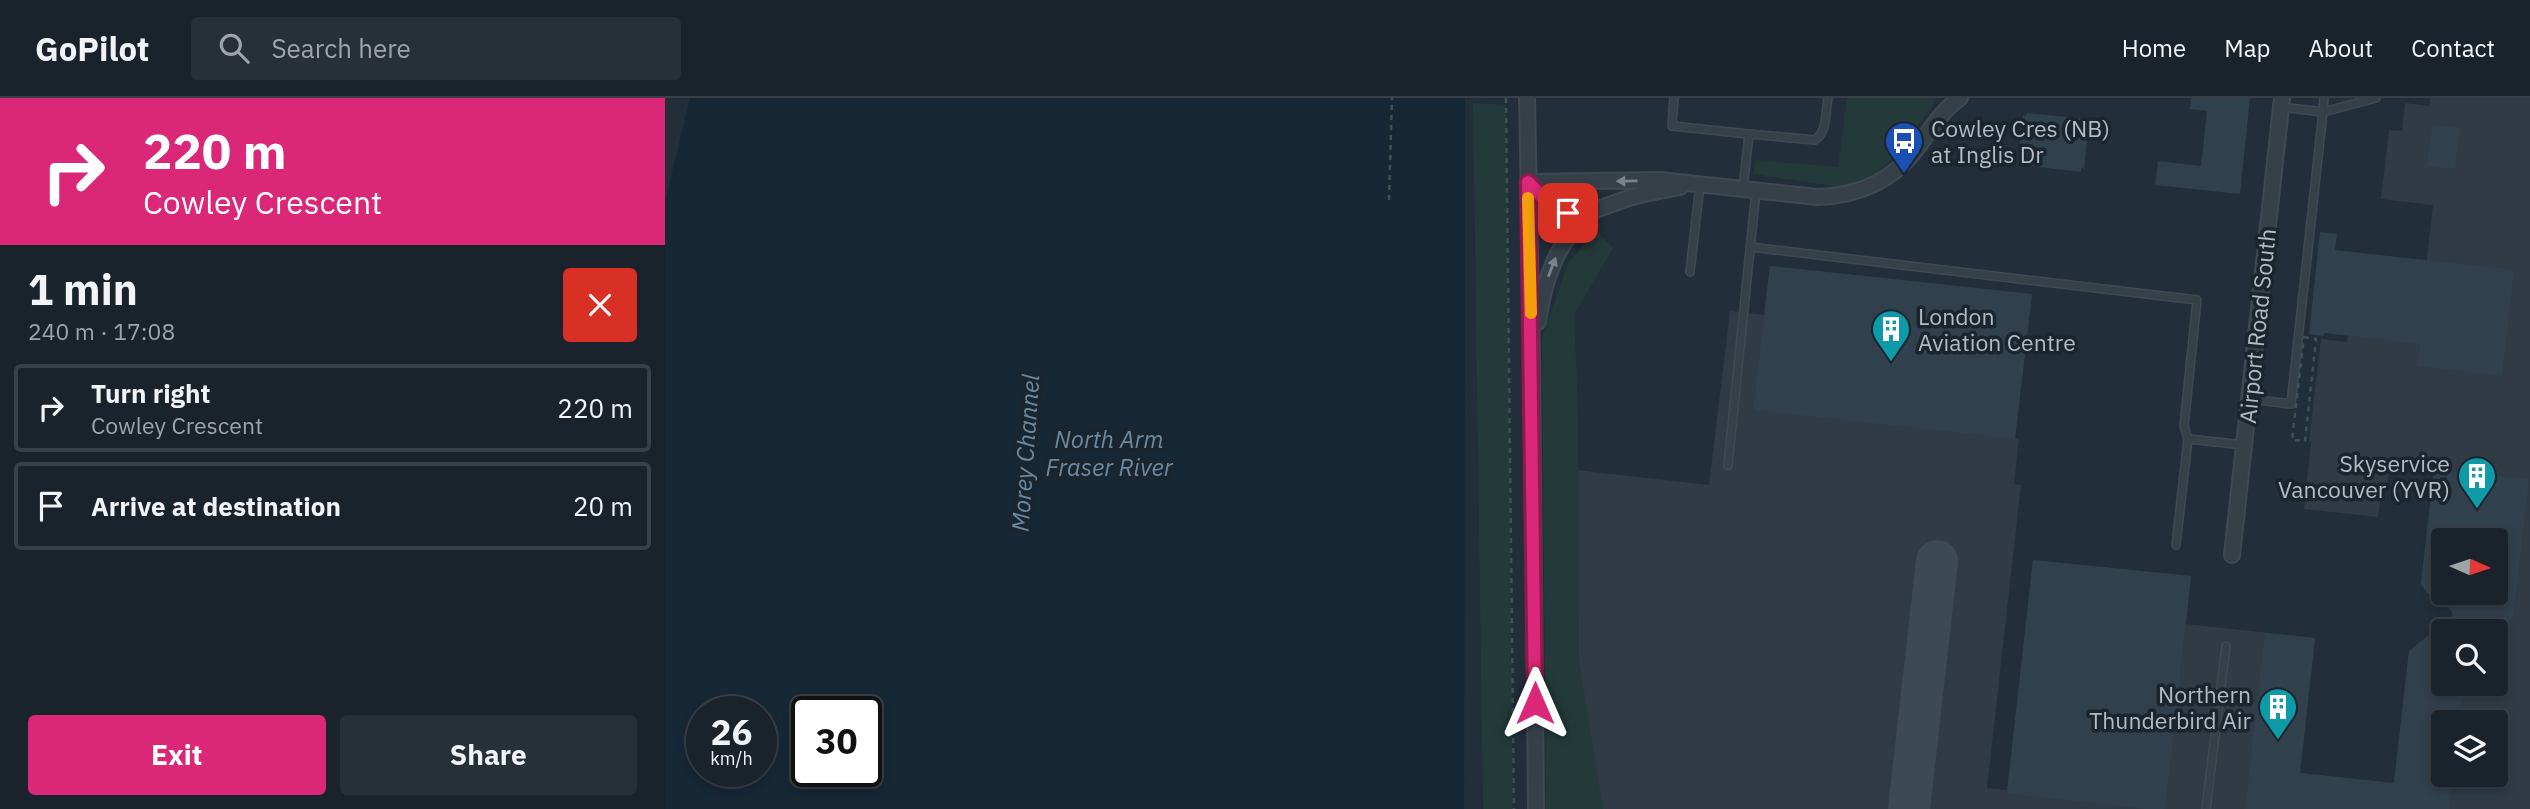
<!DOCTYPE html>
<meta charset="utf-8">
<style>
body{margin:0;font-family:"IBM Plex Sans",sans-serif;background:#272f37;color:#f1f3f6;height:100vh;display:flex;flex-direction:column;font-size:26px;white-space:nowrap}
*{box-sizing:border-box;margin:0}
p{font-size:23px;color:#9fa4a9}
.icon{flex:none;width:38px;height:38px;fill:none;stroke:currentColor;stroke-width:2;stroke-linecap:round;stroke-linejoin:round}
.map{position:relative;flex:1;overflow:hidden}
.drawer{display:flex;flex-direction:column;background:#1a222b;width:665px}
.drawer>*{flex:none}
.guide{background:#db2777;color:#fff;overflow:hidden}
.needle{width:46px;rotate:93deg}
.buttons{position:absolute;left:1766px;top:430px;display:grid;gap:14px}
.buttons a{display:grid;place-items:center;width:77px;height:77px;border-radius:7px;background:#1a222b;box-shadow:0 4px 10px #0003,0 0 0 2px #383f47;font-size:35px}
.speed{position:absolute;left:21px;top:598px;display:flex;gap:14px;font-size:35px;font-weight:700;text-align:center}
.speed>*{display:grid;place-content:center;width:91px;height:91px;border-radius:50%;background:#1a222b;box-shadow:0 4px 10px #0003,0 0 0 2px #383f47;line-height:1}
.speed small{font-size:18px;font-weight:400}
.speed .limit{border:4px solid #111;border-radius:10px;background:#fff;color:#111}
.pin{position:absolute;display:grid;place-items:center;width:60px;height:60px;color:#fff;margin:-30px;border-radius:14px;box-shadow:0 4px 10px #0006}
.me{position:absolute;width:77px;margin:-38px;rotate:0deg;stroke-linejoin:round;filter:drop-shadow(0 0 5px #0008)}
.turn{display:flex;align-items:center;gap:24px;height:147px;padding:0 28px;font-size:32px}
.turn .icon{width:91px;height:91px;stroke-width:2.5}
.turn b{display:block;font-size:49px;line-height:60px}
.round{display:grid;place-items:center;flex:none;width:74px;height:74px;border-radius:7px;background:#272f37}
.overview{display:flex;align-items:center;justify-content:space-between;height:119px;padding:0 28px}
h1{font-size:42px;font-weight:700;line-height:52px}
.action{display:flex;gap:14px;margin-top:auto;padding:14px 28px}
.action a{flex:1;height:80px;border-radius:7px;background:#db2777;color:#fff;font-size:28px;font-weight:700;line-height:80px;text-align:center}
.action a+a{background:#272f37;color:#f1f3f6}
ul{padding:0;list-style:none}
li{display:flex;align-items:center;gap:21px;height:88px;margin:0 14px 10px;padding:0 14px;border:4px solid #383f47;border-radius:7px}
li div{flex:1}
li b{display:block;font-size:26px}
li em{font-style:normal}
header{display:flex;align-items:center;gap:42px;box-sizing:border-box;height:98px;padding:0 35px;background:#1a222b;border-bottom:2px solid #383f47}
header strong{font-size:33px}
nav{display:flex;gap:38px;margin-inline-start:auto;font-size:24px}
.search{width:490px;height:63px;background:#272f37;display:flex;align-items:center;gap:18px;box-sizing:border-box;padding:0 24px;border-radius:7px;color:#9fa4a9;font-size:26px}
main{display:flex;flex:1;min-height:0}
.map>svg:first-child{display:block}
</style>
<header>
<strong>GoPilot</strong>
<div class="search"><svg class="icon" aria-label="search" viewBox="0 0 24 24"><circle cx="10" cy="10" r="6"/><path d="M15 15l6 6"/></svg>Search here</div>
<nav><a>Home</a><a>Map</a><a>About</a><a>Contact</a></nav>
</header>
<main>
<section class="drawer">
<div class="guide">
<div class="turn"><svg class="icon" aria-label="right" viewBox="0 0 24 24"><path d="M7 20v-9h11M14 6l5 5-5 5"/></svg><div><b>220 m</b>Cowley Crescent</div></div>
</div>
<div class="overview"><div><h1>1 min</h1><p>240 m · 17:08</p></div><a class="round" style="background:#d93025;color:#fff"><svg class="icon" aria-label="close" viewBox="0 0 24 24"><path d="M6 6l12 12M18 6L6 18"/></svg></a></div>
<ul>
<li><svg class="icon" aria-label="right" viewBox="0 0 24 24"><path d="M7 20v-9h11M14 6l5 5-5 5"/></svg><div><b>Turn right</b><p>Cowley Crescent</p></div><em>220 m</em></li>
<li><svg class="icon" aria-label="arrive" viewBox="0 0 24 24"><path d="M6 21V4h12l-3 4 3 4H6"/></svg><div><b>Arrive at destination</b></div><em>20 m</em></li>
</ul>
<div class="action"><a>Exit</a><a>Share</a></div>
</section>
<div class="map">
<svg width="1865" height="711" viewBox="0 0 1865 711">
<rect width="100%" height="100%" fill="#222e39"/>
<path fill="#303b46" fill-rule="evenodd" d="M1765,0H1865V711H935L908,578L911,372L1044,387L1065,213L1099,217L1105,168L1367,196L1350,340L1354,341L1349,386L1356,387L1322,690L1342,692L1368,462L1526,478L1521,526L1650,540L1635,675L1729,685L1744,553L1787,518V504L1768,502L1756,486L1769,371L1724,366L1722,389H1717L1713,419L1639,411L1646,344L1644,343L1656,241L1682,244L1683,238L1755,221L1768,107L1716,101L1724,32L1737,33L1740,5L1764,8ZM1778,443H1830V495H1778ZM1778,534H1830V586H1778ZM1778,625H1830V677H1778Z"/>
<path fill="#243a3a" d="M1182,0H1272L1234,56L1207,78L1176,89L1088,76L1090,62L1173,69Z
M808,5L841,7L848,711H818Z
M932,133L948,150L909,217L913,309L914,562L938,711H881L877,241L903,165Z"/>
<path fill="#162736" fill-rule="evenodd" d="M25,0H800L799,711H0V104ZM37,614H96V674H37ZM142,614H201V674H142Z"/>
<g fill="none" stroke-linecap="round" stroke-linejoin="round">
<path stroke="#3d4954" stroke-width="42" d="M1244,711L1272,463"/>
</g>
<path fill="#31404d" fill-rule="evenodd" d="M1526,0H1585L1575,96L1490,87L1493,63L1536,68L1542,13L1525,11Z
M1362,15L1422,21V25H1424L1419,71L1416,70V74L1356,67V64H1353L1358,17L1361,18Z
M1767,27L1795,30L1790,71L1762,68Z
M1655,134L1672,136L1670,152L1849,172L1837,278L1752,268L1755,246L1659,235V238L1644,236Z
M1105,168L1367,196L1350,341L1088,312Z
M1769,371L1864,381L1848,521L1833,534H1778V586H1798L1794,625H1778V677H1788L1784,711H1580L1600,535L1650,540L1635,675L1729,685L1744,553L1789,517L1778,502H1768L1756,486ZM1778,443H1830V495H1778Z
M1368,462L1526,478L1500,711H1480L1342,695Z"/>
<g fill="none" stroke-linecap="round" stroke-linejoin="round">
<defs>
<path id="service" d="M1009,0L1007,28L1084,36
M1659,0L1658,14L1711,0
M1078,90L1084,36L1150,42C1163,33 1160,14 1163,0
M1085,149L1532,202L1519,328L1523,341L1511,447
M1025,174L1035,87
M1585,301L1626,306L1658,14L1616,9
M1523,341L1579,347
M1063,367L1091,93
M1541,711L1561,548"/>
<path id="minor" d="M862,0L867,260L871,711
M863,84L995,82L1152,99C1192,98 1228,83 1252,50C1265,33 1277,12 1295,0
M863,84C902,125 904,122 955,103C974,96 995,93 1015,89
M873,224C879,183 891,142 926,117
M1567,457L1617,0"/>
</defs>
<use href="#service" stroke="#3f4952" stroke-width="10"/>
<use href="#minor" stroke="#3f4952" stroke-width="18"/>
<path stroke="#3d5252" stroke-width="2.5" stroke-dasharray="5 5" stroke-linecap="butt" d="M841,0L849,711
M724,102L727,0
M1639,239L1651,241L1640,343L1627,342Z"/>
<use href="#service" stroke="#364049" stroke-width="7"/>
<use href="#minor" stroke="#364049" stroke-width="14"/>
</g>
<defs><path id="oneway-solid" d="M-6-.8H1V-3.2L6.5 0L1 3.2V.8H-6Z" transform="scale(1.75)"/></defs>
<g fill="#7a848d">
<use href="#oneway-solid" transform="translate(962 83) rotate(179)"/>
<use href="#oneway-solid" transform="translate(887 169) rotate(-69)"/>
</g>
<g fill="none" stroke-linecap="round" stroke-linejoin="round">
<defs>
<path id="route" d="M870,605L863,84L883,105L903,115"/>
</defs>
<use href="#route" stroke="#8e194d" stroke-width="18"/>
<use href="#route" stroke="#db2777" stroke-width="12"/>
<path stroke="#f59e0b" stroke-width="12" d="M863,100L866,215"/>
</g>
<defs>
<symbol id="bus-pin" viewBox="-11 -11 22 30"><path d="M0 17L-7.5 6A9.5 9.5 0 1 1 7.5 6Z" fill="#1a4fb4" stroke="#1b252e"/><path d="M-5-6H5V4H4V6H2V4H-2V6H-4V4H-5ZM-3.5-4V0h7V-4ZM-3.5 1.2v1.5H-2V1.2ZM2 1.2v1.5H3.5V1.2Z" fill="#fff"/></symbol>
<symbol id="building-pin" viewBox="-11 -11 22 30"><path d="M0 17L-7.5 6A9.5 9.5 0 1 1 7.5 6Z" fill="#0f9aa8" stroke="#1b252e"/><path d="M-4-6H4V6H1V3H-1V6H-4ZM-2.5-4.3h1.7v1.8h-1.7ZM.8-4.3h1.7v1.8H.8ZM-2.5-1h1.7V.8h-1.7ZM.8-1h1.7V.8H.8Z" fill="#fff"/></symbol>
</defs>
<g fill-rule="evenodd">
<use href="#bus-pin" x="1217" y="21" width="44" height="60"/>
<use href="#building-pin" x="1204" y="209" width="44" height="60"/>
<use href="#building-pin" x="1790" y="356" width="44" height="60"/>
<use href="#building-pin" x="1591" y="587" width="44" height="60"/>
</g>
<g text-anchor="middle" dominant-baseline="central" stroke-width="7" stroke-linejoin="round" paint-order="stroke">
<g font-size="23" fill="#b1bbc5" stroke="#1b252e" text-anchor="start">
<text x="1266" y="30">Cowley Cres (NB)<tspan x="1266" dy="26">at Inglis Dr</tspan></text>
<text x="1253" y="218">London<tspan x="1253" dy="26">Aviation Centre</tspan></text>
<text x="1785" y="365" text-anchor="end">Skyservice<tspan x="1785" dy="26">Vancouver (YVR)</tspan></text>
<text x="1586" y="596" text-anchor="end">Northern<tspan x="1586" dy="26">Thunderbird Air</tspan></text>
</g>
<g font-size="23" fill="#b1bbc5" stroke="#1b252e">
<text transform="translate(1592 228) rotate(-84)">Airport Road South</text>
</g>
<g font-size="24" font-style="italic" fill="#6a89a4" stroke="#1b252e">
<text x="444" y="341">North Arm<tspan x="444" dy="28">Fraser River</tspan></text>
<text transform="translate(360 355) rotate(-86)">Morey Channel</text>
</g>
</g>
</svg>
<div class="buttons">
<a><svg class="needle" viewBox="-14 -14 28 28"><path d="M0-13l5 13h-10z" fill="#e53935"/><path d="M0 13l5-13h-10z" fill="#9fa4a9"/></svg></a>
<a><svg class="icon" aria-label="search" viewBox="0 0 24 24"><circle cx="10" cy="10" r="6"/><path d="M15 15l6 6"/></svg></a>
<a><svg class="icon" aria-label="layers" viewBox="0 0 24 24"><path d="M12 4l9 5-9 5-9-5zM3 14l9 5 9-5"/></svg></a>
</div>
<div class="speed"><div>26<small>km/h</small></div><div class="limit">30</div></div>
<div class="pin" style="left:903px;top:115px;background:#d93025"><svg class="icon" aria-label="arrive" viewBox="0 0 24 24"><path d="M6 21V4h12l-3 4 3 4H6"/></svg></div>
<svg class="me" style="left:870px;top:605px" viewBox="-20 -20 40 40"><path d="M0-17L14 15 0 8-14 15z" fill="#db2777" stroke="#fff" stroke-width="4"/></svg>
</div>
</main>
